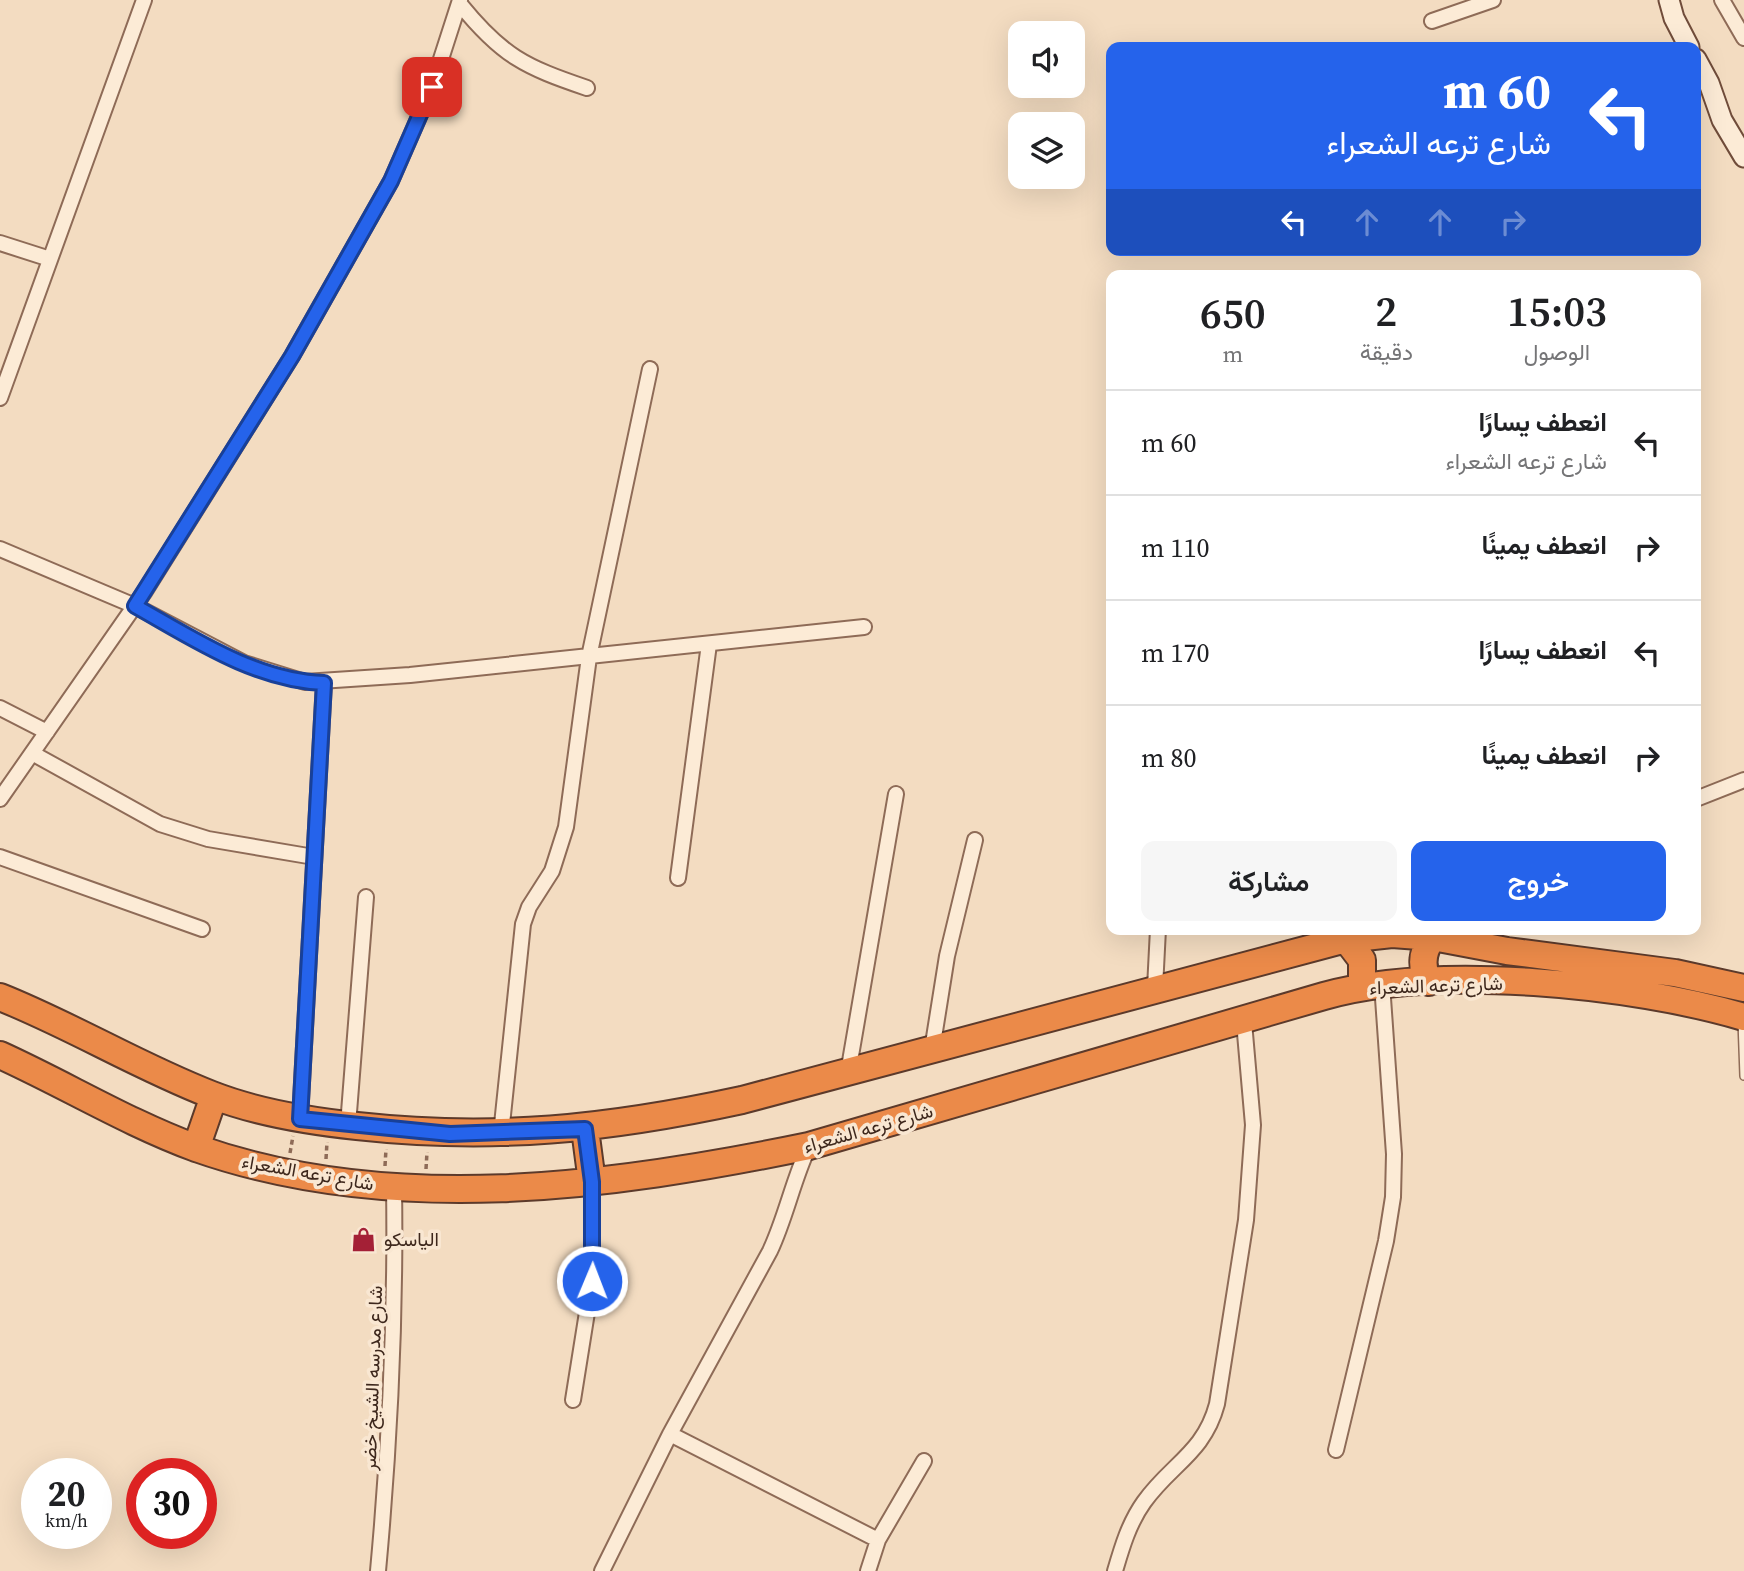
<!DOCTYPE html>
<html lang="ar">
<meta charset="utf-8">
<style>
body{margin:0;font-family:"Source Serif 4",Vazirmatn,serif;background:#f6f6f6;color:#202124;direction:rtl;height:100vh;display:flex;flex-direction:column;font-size:26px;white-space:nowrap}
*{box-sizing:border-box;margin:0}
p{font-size:23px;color:#757577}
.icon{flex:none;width:38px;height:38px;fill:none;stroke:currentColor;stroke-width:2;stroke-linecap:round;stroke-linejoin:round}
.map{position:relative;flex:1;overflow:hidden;direction:ltr}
.side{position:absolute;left:1106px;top:270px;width:595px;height:665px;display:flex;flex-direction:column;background:#fff;border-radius:14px;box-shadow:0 7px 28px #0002;direction:rtl}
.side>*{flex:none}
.banner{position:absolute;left:1106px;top:42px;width:595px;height:214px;border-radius:14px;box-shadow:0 7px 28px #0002;direction:rtl;background:#2563eb;color:#fff;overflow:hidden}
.buttons{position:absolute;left:1008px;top:21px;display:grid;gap:14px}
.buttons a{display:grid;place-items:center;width:77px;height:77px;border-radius:14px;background:#fff;box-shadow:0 7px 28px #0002;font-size:35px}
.speed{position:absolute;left:21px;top:1458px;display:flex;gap:14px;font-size:35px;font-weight:700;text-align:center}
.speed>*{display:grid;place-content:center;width:91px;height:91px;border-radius:50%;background:#fff;box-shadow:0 7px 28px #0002;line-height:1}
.speed small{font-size:18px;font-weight:400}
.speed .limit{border:10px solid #d22;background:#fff;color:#111}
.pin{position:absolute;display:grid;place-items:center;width:60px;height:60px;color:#fff;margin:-30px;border-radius:14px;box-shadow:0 4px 10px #0006}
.me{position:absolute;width:77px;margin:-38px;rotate:1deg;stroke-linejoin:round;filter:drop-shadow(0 0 5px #0008)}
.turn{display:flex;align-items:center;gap:24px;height:147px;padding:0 35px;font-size:32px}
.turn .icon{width:91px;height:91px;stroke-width:2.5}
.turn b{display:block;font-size:49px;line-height:60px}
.lanes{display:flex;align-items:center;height:66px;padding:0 35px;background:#0003;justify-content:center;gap:35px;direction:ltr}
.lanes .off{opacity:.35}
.eta{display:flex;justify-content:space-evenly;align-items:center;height:119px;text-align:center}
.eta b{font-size:42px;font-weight:600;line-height:49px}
.button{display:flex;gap:14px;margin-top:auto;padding:14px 35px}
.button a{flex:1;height:80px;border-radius:14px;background:#2563eb;color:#fff;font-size:28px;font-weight:600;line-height:80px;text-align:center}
.button a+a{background:#f6f6f6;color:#202124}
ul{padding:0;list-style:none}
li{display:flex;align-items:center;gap:21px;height:105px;padding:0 35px;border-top:2px solid #e0e0e0}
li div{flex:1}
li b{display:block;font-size:26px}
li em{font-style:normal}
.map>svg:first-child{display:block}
</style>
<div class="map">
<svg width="1744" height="1571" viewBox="0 0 1744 1571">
<rect width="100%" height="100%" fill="#f3dcc1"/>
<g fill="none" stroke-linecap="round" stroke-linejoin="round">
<defs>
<path id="lane" d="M1742,1021L1744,1076"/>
<path id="street" d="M1722,0L1744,38
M460,4C502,56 525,67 587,88
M1432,21L1493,0
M0,243L50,259
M0,398L144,0
M0,549L135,606L244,663L305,682L410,675L864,627
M0,708L47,732
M32,753L160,824L208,839L314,857
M0,799L145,591L292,356L391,181L432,87L460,0
M1696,799L1744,780
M0,857L202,929
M678,878L709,644
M1155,988L1158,929
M932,1050L947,956L975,840
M848,1073L896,794
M300,1119L324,683
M348,1125L366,897
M501,1134L523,924L529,907L552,871L566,827L589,657L650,369
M573,1400L592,1281V1182
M670,1434L878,1540
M1336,1450L1386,1241L1393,1197L1394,1154L1382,984
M378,1571C390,1441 396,1317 394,1186
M602,1571L670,1434L770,1251C786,1217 793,1180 809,1146
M868,1571L878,1540L924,1461
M1115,1571C1122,1547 1129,1523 1144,1502C1171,1464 1204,1453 1217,1404L1246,1220L1253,1125L1244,1022"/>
<path id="secondary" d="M1669,0L1674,18L1689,47
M1696,59L1709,83L1722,120L1744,157"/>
<path id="highway" d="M1346,939L1362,960V987
M1429,982C1420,966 1422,951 1433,937
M0,997C73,1026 139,1067 212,1095C258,1113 309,1121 357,1126C494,1141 608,1129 742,1100L1346,939L1392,934L1433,937L1507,951L1675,973L1744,988
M0,1055C66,1085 128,1123 196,1148C392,1217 611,1187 809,1146L1324,996C1436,964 1633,984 1744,1017
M585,1129L592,1182
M196,1148L214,1096"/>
</defs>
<use href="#lane" stroke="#8e6b57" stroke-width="10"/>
<use href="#street" stroke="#8e6b57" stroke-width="18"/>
<use href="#secondary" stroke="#704c3a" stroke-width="23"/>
<use href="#highway" stroke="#5c3a2b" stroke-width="30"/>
<path stroke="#8e6b57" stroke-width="3.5" stroke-dasharray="5 3.5" stroke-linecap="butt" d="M290,1153L293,1136
M326,1159L327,1142
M385,1166L386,1149
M426,1169L427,1152"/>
<use href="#lane" stroke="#fcebd6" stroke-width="7"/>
<use href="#street" stroke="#fcebd6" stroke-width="14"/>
<use href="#secondary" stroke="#fcebd6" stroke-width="19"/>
<use href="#highway" stroke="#eb8a49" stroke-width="26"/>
</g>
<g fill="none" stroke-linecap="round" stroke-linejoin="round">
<defs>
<path id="route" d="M432,87L391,181L292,356L135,606C192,638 256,681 324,683L300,1119L450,1134L585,1129L592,1182V1281"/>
</defs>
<use href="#route" stroke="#184099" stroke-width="18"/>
<use href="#route" stroke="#2563eb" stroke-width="12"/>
</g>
<defs>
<symbol id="shop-bare" viewBox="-9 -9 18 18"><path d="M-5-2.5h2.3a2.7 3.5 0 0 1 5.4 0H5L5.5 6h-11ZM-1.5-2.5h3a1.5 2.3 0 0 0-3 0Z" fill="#a42036" stroke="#f9e7d2" stroke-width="2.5" paint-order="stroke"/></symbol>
</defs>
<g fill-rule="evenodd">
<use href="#shop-bare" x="346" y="1222" width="35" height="35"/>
</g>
<g text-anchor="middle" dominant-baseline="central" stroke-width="7" stroke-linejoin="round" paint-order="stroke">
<g font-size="19" fill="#3d271c" stroke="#f9e7d2">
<text transform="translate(1436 985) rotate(-2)">شارع ترعه الشعراء</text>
<text transform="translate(868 1128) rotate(-16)">شارع ترعه الشعراء</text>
<text transform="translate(308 1172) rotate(10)">شارع ترعه الشعراء</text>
<text transform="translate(372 1378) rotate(-88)">شارع مدرسه الشيخ خضر</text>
</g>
<g font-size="19" fill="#3d271c" stroke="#f9e7d2" text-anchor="start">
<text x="384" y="1239">الياسكو</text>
</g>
</g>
</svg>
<div class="buttons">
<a><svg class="icon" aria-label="sound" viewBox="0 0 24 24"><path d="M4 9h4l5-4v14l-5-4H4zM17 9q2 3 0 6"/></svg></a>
<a><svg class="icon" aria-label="layers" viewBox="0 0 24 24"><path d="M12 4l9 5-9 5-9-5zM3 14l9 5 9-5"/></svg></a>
</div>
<div class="speed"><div>20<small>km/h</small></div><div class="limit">30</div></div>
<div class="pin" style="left:432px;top:87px;background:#d93025"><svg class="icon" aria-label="arrive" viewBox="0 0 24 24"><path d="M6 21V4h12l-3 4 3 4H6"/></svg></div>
<svg class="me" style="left:592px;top:1281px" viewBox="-20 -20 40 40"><circle r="17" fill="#2563eb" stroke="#fff" stroke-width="3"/><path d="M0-11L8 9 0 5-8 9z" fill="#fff"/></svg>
<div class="banner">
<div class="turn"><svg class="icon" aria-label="left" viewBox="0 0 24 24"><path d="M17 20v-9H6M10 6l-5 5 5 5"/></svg><div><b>60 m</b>شارع ترعه الشعراء</div></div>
<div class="lanes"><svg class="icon" aria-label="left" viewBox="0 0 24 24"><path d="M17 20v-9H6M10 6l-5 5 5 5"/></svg><svg class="icon off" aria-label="ahead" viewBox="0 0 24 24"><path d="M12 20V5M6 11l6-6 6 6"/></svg><svg class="icon off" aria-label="ahead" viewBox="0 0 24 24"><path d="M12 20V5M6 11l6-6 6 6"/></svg><svg class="icon off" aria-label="right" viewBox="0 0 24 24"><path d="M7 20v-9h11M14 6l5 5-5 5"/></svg></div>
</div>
<section class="side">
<div class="eta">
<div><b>15:03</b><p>الوصول</p></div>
<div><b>2</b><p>دقيقة</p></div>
<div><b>650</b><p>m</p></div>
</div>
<ul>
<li><svg class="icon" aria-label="left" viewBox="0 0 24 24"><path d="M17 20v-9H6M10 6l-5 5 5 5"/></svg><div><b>انعطف يسارًا</b><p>شارع ترعه الشعراء</p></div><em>60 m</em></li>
<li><svg class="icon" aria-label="right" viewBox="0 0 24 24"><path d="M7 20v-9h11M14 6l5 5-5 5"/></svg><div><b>انعطف يمينًا</b></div><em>110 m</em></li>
<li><svg class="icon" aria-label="left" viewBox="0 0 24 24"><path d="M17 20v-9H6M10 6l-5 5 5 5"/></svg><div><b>انعطف يسارًا</b></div><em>170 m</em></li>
<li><svg class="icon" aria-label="right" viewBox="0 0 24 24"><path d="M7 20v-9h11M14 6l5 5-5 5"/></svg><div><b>انعطف يمينًا</b></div><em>80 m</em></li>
</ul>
<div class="button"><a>خروج</a><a>مشاركة</a></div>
</section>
</div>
